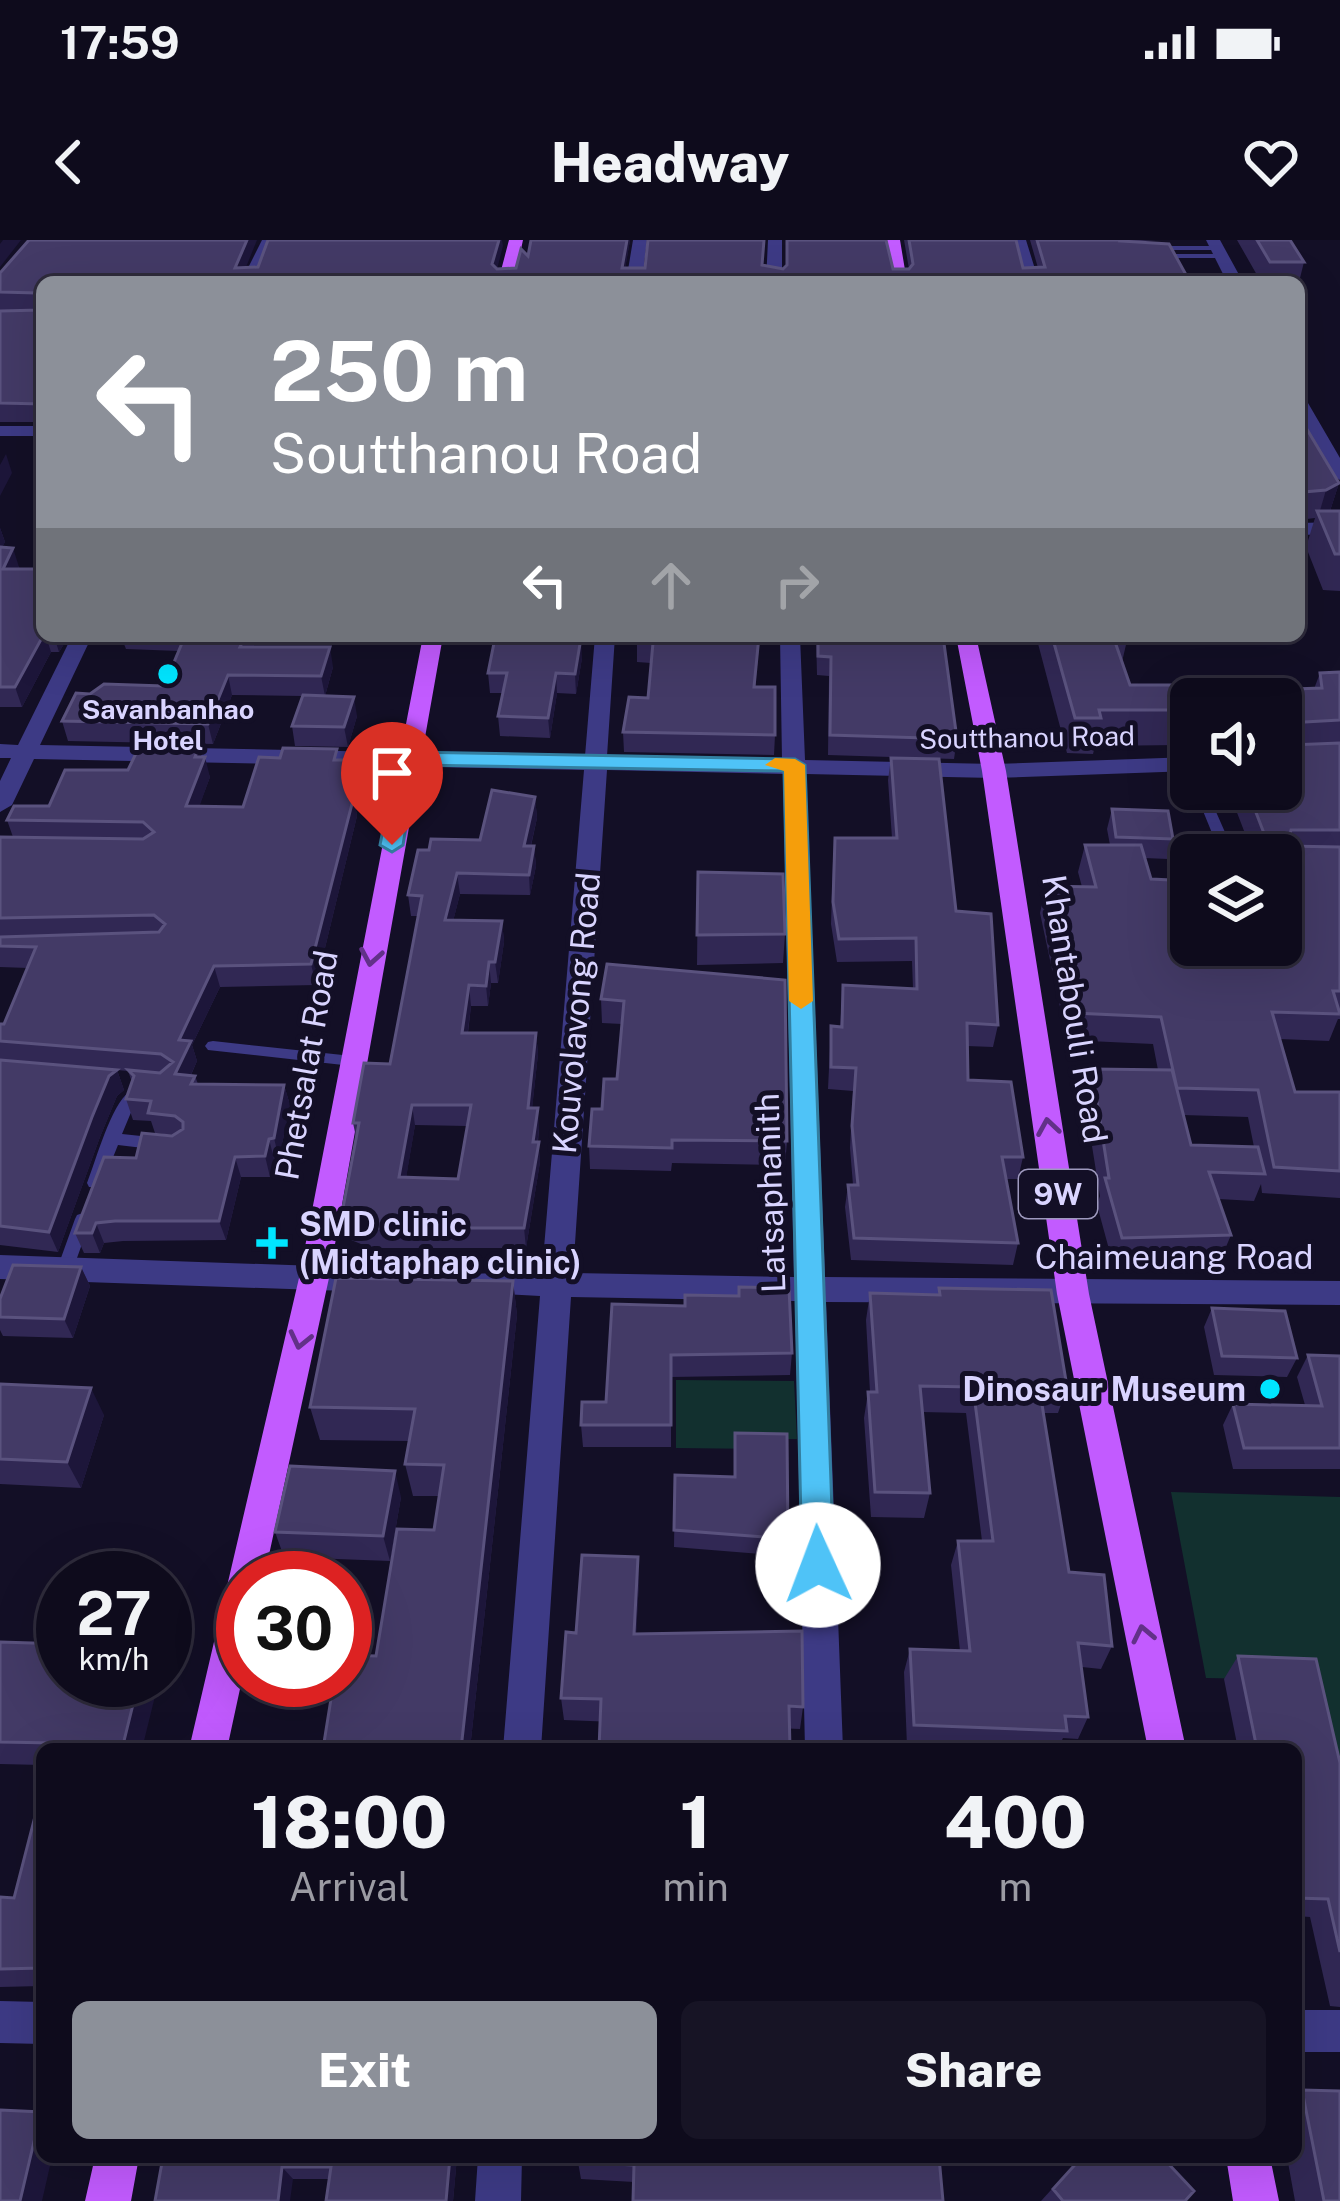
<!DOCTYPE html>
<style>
body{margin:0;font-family:"Public Sans",sans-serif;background:#171425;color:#f1f3f6;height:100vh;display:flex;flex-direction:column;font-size:45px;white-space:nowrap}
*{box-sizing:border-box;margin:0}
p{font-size:39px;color:#9b9ba3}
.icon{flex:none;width:66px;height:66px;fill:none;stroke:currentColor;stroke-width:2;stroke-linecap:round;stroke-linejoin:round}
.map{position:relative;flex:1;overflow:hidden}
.drawer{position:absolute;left:36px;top:1503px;width:1266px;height:420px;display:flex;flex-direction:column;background:#0e0b1c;border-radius:18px;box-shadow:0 12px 48px #0002,0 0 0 3px #2e2b3b}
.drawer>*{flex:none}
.hud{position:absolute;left:36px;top:36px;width:1269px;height:366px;border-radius:18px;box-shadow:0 12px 48px #0002,0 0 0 3px #2e2b3b;background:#8c9099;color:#fff;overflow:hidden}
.buttons{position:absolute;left:1170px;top:438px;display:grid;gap:24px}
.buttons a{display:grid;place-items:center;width:132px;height:132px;border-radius:18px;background:#0e0b1c;box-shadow:0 12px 48px #0002,0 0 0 3px #2e2b3b;font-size:60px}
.speed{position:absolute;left:36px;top:1311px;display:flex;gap:24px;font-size:60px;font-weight:700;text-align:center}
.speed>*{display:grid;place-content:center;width:156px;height:156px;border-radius:50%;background:#0e0b1c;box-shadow:0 12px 48px #0002,0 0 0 3px #2e2b3b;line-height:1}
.speed small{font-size:30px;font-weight:400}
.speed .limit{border:18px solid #d22;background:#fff;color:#111}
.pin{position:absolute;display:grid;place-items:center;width:102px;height:102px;color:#fff;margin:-123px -51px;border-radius:50% 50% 50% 0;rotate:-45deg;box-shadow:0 0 12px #0007}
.pin .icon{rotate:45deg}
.me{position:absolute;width:132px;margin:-66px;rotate:358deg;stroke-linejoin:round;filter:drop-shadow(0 0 9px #0008)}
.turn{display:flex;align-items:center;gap:42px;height:252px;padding:0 36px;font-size:54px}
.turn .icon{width:156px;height:156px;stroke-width:2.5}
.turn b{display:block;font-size:84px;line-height:102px}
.lanes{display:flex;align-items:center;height:114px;padding:0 36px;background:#0003;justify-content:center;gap:60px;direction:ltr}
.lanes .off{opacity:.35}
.eta{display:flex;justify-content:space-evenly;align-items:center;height:204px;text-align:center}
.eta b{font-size:72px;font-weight:800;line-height:84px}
.action{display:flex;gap:24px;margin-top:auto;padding:24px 36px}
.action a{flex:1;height:138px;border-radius:18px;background:#8c9099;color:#fff;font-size:48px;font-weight:800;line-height:138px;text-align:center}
.action a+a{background:#171425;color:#f1f3f6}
.status{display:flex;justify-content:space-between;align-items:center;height:84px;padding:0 60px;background:#0e0b1c;direction:ltr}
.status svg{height:33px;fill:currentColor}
header{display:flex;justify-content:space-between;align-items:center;height:156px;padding:0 36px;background:#0e0b1c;font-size:54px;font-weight:800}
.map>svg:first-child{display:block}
</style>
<div class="status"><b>17:59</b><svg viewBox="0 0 49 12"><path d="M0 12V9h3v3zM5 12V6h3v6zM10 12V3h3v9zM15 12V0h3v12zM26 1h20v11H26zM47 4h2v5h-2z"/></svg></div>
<header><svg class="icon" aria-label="back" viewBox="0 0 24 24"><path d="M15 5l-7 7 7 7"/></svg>Headway<svg class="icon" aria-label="heart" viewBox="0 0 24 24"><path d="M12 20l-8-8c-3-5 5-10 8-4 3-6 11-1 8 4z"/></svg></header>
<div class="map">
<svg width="1340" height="1961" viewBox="0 0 1340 1961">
<rect width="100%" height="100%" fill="#130f26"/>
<path fill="#12302f" d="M676,1140L794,1141L797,1199H772L771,1209L676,1208Z
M1171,1252L1340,1257V1595L1306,1440L1206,1438Z"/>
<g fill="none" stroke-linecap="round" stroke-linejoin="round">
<path fill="#3d3a85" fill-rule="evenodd" d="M1149,6H1217L1221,8L1217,10H1152Z
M1151,14H1222L1226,16L1222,18H1154Z
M1194,549H1206L1235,615H1221Z
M213,801L352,816L360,821L352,826L208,810L205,806L208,802Z
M129,852L137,858L122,894L160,898L168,904L160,910L118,905L101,947H89L87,943C96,920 111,865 129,852Z
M83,973L89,975L91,979L73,1029L71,1034H59L57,1029L75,979L77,975Z"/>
<path fill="#3d3a85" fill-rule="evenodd" d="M262,0H276L257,42H241Z
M633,0H647L642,42H626Z
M768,0H782V42H766Z
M1012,0H1026L1039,42H1023Z
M1206,0H1220L1243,42H1227Z
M1299,158L1308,163L1340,218V240C1317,227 1299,183 1299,158Z
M0,186H42V196H0Z
M1340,282V294L1299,295V283Z
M72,396H92L40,505L585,516L595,396H615L607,516L782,520L780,396H800L805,520L994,524L1191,517V531L994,538L806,534L825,1037L1340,1041V1065L826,1062L843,1509H805L795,1061L571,1057L541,1509H503L540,1056L465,1052L461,1043L465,1034L542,1032L584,530L34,519L12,565L0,572V541L11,518H0V504L18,505ZM607,530L783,534L794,1037L573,1033Z
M0,1015L374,1028L385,1031L389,1040L385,1049L374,1052L0,1039Z
M0,1761L42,1762V1804L0,1803Z
M1296,1770H1340V1812H1296Z
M478,1917H522L521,1961H475Z"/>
<path fill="#c25bff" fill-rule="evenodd" d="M509,0H523L514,42H498Z
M886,0H900L907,42H891Z
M423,396H443L329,1038L264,1338H243V1435L227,1509H189L299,1038Z
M956,396H976L1006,531L1089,1054L1186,1509H1148L1057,1054L982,531Z
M95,1917H139L131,1961H85Z
M1226,1917H1270L1279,1961H1233Z"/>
</g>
<path fill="#312854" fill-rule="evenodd" d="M268,0H502L497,29L516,28L528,16L630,0L625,28L763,25L783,29H909L904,0H1016L1023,28H1038L1030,0H1156L1126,2L1190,42H42V182H0V71L40,70H0V33L258,27Z
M1237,0H1290L1304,22L1299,42H1261Z
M1299,176L1339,243L1330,271H1340V351L1323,350L1306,307L1315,278L1299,280Z
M0,288L5,302L2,307L19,327L42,396H69L59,412H51L22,467H0Z
M92,396H258L253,407L333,427L325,456L357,476L348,507L295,506L292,486L302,456L232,455L213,504L68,501L62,481L90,454L164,446L179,411L126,409L124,404L94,403Z
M505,396H575L582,418L576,454L557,453L550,498L500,496L498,476L503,453H490L488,433L504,403Z
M637,396H760L755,447L775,495L774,515L624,512L623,492L648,458L651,423L637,422Z
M816,396H943L957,499L954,519L828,515L829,436L817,435Z
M1036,396H1128L1122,422L1130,445L1188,470L1179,505L1095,506L1093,514L1067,513Z
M1209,396H1268V397Z
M1340,432V779H1338L1329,801L1280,799L1295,852H1340V958L1262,953L1261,944L1254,961L1219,959L1231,995L1220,1021L1113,1024L1097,965L1100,956L1084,856L1092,829L1158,830L1153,804L1067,800L1040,673L1046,646L1082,647L1078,632L1085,605H1110L1107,589L1112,569L1173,599L1168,619L1144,618L1151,639L1191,705L1281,615H1222L1224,610L1251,609L1231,557L1234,549H1281V459H1201L1205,444L1259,450L1314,449L1320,433ZM1183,875L1248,877L1254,907L1191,905Z
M201,517L210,537L199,566L243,567L339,520L361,541L355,564L357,576L316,745L220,747L192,805L197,821L191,835L195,836L198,844L284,845L290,865L279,919H274L270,937H241L226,1000L123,1001L104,1003L100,1013H84L75,993L136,918L173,895L155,893L151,881L133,880L126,859L132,842L128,831L117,830L124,850L117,856L100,897L58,1012L0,1005V784H4L28,728L0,727V597H13L7,580L49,566L128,530Z
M891,518L956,671L998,785L993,807L967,806L968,840L1023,917L1018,939H1006L1018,1003L1013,1025L851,1020L845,967L848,945H853L850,908L853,851L828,849L831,786L840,787L843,745L913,749L912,721L837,722L831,684L833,621L835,598H892L888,540Z
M535,557L537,578L531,606H534L536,626L530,655L460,654L453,681H502L504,702L498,743H491L488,766H471L468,793H536L538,814L532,868L539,888L538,902L540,922L526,1008H371L351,1000L342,973L356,897L353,883L390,824L418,676H411L408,655L429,610L480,600ZM415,885L467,886L458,939L406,937Z
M698,632L785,694L783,723L697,725Z
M607,724L787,901L785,925L672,923L671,931L590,929L589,906L602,869L617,839L622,784L602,783L601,759Z
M81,1027L90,1046L73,1098L3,1096L0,1090V1059Z
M513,1041L517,1075L470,1509H323L376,1416L434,1290L439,1256H413L405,1224L409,1201L320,1200L310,1167Z
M939,1048L1067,1147L1058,1173H1043L1069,1332L1112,1406L1101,1429L1082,1427L1088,1477L1078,1499L1063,1498L1058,1509L907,1506L904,1432L910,1409L960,1411L951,1325L958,1301H982L966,1173L922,1172L930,1253L924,1278L871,1277L864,1178L868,1152H870L866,1080L870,1053L938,1055Z
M612,1064L792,1113L790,1135L671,1137V1207H583L581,1185L606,1162Z
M1212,1068L1297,1118L1287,1137L1214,1135L1204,1087Z
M1308,1115L1340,1116V1229H1233L1223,1185L1233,1164L1305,1165L1297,1137Z
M0,1144L104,1175L81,1248L0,1244Z
M735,1193L788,1299L786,1316L674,1307L675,1235L734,1236Z
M401,1257L390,1321L284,1317L275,1292Z
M639,1341L636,1394L803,1467L800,1489L564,1480L561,1458L576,1393Z
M0,1402L142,1509H42V1525L0,1524Z
M1238,1416L1340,1523V1767L1330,1766L1310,1677L1296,1676V1509H1238L1224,1439Z
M42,1548V1746L0,1747V1657L14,1658Z
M1302,1850L1340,1961H1295L1287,1917H1296V1854Z
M163,1917H457L453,1961H326L329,1939H293Z
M939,1917L634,1942L581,1939L578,1922Z
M1081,1917L1185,1961H1041Z"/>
<path fill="#1d163a" d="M3,0H21L0,27V4Z
M247,0H257L240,42L235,28Z
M499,0H502L503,6L494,41L492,24Z
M627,0H630L623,42L622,28Z
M6,214L12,233L0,256V225Z
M1339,243L1330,271L1319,274L1326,250Z
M0,288L5,302L0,311Z
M13,308L19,327L10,349L3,329Z
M43,396H46L51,412L22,467L15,447Z
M54,396H69L59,412Z
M245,396H258L244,427L240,407Z
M581,398L582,418L576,454L575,434Z
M330,407L333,427L325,456L321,436Z
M556,433L557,453L550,498L548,478Z
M228,435L232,455L213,504L208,484Z
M354,457L357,476L348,507L344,487Z
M199,507L203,522L205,517L210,537L192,587L186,566L195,517Z
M357,520L361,541L355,564L357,576L316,745L311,724Z
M535,557L537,578L526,626L524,606Z
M534,606L536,626L530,655L529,635Z
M457,633L460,654L448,701L445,680Z
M502,681L504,702L498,743L495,722Z
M489,722L491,743L488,766L486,746Z
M214,726L220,747L192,805L197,821L182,854L175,834L179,800Z
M469,745L471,766L465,813L462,793Z
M536,793L538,814L530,888L528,868Z
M117,830L124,850L117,856L100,897L58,1012L49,992L92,877L109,836Z
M284,845L290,865L279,919L274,898Z
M412,865L415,885L403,957L399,937Z
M538,868L539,888L535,922L533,902Z
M269,899L274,919L270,937L265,916Z
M539,902L540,922L526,1008L524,988Z
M235,917L241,937L226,1000L219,981Z
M96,983L104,1003L100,1013L92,993Z
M81,1027L90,1046L73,1098L64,1079Z
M513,1041L517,1075L470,1509H461Z
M91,1148L104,1175L81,1248L67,1222Z
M395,1231L401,1257L390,1321L383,1296Z
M638,1317L639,1341L635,1417L634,1394Z
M139,1440H159L142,1509H122Z
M41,1872L42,1917H52L42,1961H20Z
M450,1917H457L453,1961H446Z
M282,1927L293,1939L290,1961H278Z"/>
<path fill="#433a66" stroke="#5a527e" stroke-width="3" fill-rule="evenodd" d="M29,0H247L235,28L258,27L268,0H499L492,24L497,29L516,28L521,9L528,16L531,0H627L622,28H645L648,0H764L762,25L783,29L787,25V0H886L893,29H909L913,24L909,0H1016L1023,28L1045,27L1037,0H1122L1121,1L1169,4L1190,42H42V164L0,163V71L40,70L37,53L0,52V33Z
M1257,0H1290L1304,22H1270Z
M1299,176L1339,243L1326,250L1304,252L1303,262L1299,265Z
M1317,271H1340V314H1335Z
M0,307L13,308L3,329H42L43,396L15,447H0Z
M185,396H245L240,407H330L321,436L228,435L208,484L62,481L76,453L90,454L104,444L164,446Z
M505,396L581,398L575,434L556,433L548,478L498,476L507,433H488L494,403H504Z
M637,396H759L754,447H775V495L623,492L629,457L648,458L653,403L637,402Z
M818,396H943L957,499L830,495L831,417L818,416Z
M1052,396H1113L1130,445H1183L1188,470H1099L1101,478H1075Z
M1340,432V480L1287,483L1285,500L1290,505L1340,503V590H1291L1287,606L1340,607V751H1333L1340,774L1272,772L1295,852H1340V931L1274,927L1258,850L1177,848L1161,777L1074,773L1046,646L1096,647L1085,605H1141L1151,639L1191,641V705H1281V615H1226L1224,610L1270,609L1247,549H1281V530H1297L1281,491V459H1213L1205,444L1255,443L1259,450L1322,448L1320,433Z
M303,455L354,457L344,487L292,486Z
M140,505L199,507L195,517H205L186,566L243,567L259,517L280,518L283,508L337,509L334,520H357L349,556H354L311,724L214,726L179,800L191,801L175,834L195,836L191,844L284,845L274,898L269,899L265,916L235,917L219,981H115L96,983L92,993H75L104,917L136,918L142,893L172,896L183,889V882L175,876L148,873L151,861L126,859L134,836L128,830L160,833L173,822L161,814L0,801V784H4L36,707L0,706V697L159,692L165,684L154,675L0,678V597L143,599L154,592L143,582L7,580L14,566H49L65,530H128Z
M891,518L939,519L956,671L991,674L998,785L967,783L968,840L1011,842L1023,917H1002L1018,1003L854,998L848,945H858L852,886L856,828L831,827V786L842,787L843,745L917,749L916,698L839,699L833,662L835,598H897Z
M492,550L535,557L524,606H534L529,635L457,633L445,680L502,681L495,722H489L486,746L469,745L462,793H536L528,868H538L533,902H539L524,988H367L346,980L342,973L359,883H353L364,823L390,824L422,656L408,655L418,610H429L431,599L480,600ZM412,865H471L458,939L399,937Z
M1112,569L1168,571L1173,599L1116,597Z
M698,632L783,634L785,694L697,695Z
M607,724L785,740L787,901L672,900V908L589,906L592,869H602L604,839H617L624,761L601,759Z
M0,820L117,830L109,836L92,877L49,992L0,986Z
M1092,829L1172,830L1191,905L1258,907L1265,934L1209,932L1231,995L1122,998L1105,938H1109Z
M13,1025L81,1027L64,1079L0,1077V1059Z
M336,1038L513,1041L461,1509H323L334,1440H345V1415L376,1416L397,1289L434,1290L444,1225L405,1224L415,1169L310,1167Z
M739,1047L789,1048L792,1113L671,1115V1185H581L582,1162H606L612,1064L685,1066V1055L739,1056Z
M939,1048L1051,1050L1067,1147L1039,1146L1069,1332L1104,1335L1112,1406L1078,1403L1088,1477L1065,1476L1067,1491L914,1485L910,1409L970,1411L958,1301H993L973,1147L920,1146L930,1253L875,1252L868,1152H877L870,1053L940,1055Z
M1212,1068L1285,1071L1297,1118L1222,1116Z
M1308,1115L1340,1116V1208H1244L1233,1164L1322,1166Z
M0,1144L91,1148L67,1222L0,1219Z
M735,1193L787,1194L788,1299L674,1290L675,1235L735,1237Z
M290,1226L395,1231L383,1296L275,1292Z
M582,1315L638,1317L634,1394L802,1391L803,1467L789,1466L790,1509H599L601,1459L561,1458L566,1392L576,1393Z
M0,1402L63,1404V1440H139L122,1509H52L54,1503L0,1502Z
M1238,1416L1316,1419L1340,1523V1712L1328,1659L1296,1658V1509H1257Z
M42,1549V1728L0,1729V1657L14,1658Z
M1302,1850L1340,1851V1961H1324Z
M0,1870L41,1872L20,1961H0Z
M163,1917H450L446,1961H326L331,1927H282L278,1961H155Z
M578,1917H939L943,1961H633L634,1925L578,1922Z
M1082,1917H1162L1194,1951L1185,1961H1063L1053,1949Z"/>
<defs><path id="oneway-chevron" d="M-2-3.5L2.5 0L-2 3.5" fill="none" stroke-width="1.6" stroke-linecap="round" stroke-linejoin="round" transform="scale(3)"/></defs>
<g stroke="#623188">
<use href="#oneway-chevron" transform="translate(371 717) rotate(100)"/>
<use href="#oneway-chevron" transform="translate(1048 887) rotate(-99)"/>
<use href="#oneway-chevron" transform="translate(300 1100) rotate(103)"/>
<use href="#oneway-chevron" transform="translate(1143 1394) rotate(-102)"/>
</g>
<path fill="#4fc3f7" stroke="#337fa1" stroke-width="3" d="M407,512L795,519L805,525L834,1325L829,1336L818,1340L806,1336L802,1325L784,531L416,525L403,605L392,612L380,605L397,518Z"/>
<path fill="#f59e0b" d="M795,519L805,525L813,761L801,769L789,761L784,531L765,525L775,518Z"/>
<g fill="#00e5ff" stroke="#130f26" stroke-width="4.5">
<circle cx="168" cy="434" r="12"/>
<path d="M266 985h12v12h12v12h-12v12h-12v-12h-12v-12h12z"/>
<circle cx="1270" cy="1149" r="12"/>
</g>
<g text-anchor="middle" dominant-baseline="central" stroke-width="10" stroke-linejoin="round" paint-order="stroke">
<g font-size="27" font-weight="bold" fill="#d9d4ff" stroke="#130f26">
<text x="168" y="469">Savanbanhao<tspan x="168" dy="31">Hotel</tspan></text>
</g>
<g font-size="27" fill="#d9d4ff" stroke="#130f26">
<text transform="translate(1027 497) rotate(-1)">Soutthanou Road</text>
</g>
<rect fill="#130f26" stroke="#9e99be" stroke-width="3" x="1019" y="930" width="78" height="48" rx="9"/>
<g font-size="30" font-weight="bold" fill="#d9d4ff">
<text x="1058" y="954">9W</text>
</g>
<g font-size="33" fill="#d9d4ff" stroke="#130f26">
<text transform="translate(1075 769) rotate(81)">Khantabouli Road</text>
<text transform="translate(576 773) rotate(-85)">Kouvolavong Road</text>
<text transform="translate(306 825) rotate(-80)">Phetsalat Road</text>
<text transform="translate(770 953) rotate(-92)">Latsaphanith</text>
<text x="1174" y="1017">Chaimeuang Road</text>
</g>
<g font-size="33" font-weight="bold" fill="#d9d4ff" stroke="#130f26" text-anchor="start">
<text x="299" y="984">SMD clinic<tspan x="299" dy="38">(Midtaphap clinic)</tspan></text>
<text x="1246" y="1149" text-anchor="end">Dinosaur Museum</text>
</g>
</g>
</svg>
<div class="buttons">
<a><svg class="icon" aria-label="sound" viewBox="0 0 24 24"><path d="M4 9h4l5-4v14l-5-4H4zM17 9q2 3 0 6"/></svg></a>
<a><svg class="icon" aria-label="layers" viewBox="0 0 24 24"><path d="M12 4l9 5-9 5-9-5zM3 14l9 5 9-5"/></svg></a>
</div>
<div class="speed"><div>27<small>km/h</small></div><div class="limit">30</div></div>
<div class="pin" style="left:392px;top:605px;background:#d93025"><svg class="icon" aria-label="arrive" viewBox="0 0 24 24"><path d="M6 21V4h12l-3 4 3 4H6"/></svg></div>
<svg class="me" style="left:818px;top:1325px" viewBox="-20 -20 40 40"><circle r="19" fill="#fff"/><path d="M0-13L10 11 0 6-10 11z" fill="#4fc3f7"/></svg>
<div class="hud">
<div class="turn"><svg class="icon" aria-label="left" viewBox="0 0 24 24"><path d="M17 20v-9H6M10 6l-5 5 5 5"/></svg><div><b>250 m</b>Soutthanou Road</div></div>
<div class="lanes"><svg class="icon" aria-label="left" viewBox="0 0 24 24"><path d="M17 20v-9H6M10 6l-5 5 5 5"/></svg><svg class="icon off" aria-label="ahead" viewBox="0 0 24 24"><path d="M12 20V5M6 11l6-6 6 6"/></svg><svg class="icon off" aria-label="right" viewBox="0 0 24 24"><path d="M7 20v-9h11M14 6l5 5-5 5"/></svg></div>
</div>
<section class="drawer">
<div class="eta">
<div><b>18:00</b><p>Arrival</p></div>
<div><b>1</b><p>min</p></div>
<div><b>400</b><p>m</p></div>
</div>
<div class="action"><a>Exit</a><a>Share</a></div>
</section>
</div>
